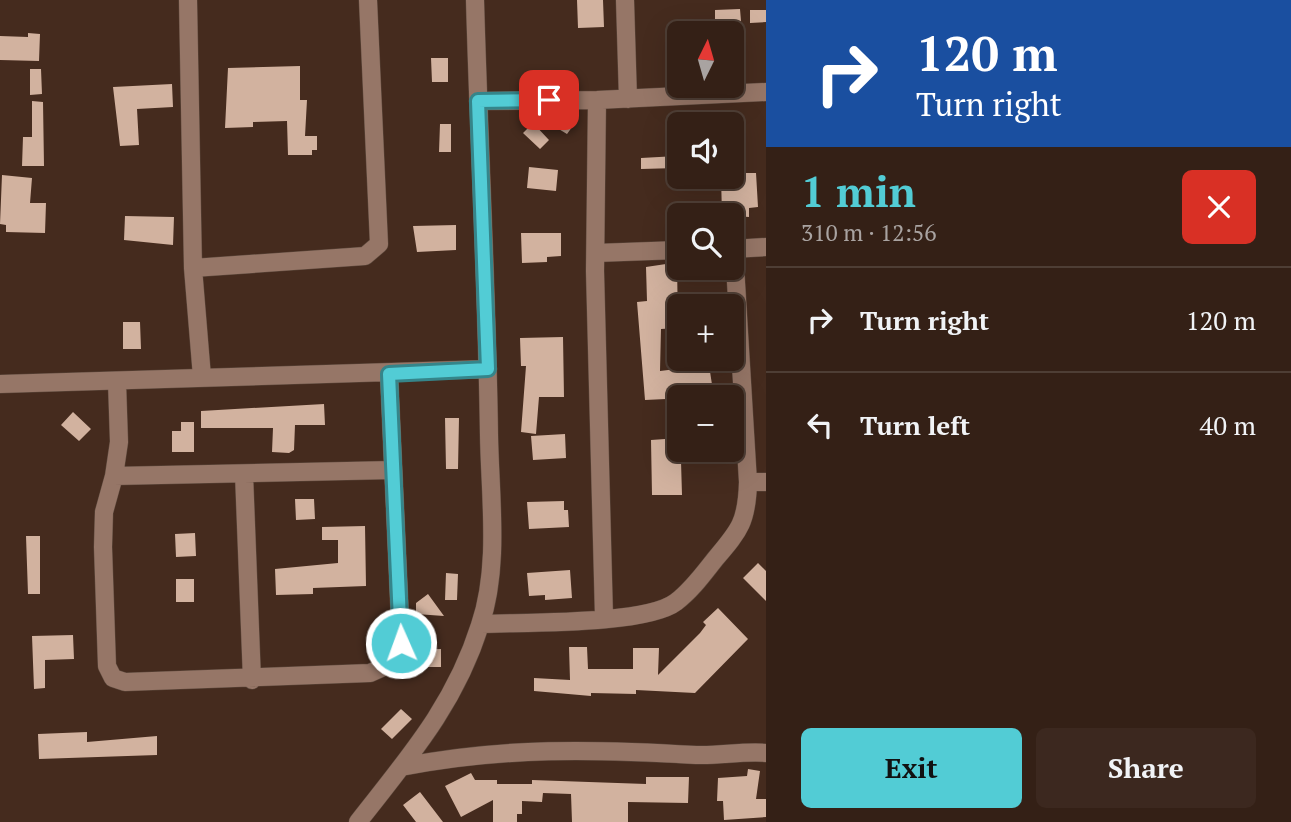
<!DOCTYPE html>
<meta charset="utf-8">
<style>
body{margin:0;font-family:"PT Serif",serif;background:#3c281f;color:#f1f3f6;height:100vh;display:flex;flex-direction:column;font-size:26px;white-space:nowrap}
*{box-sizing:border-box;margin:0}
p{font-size:23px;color:#a9a3a1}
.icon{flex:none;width:38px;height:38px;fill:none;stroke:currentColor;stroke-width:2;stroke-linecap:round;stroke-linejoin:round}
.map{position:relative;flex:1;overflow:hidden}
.details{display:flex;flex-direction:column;background:#342016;width:525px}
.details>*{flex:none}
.hud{background:#1a4fa0;color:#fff;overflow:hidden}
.needle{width:46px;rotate:5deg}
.buttons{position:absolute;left:667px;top:21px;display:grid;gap:14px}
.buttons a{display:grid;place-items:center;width:77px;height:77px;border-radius:10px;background:#342016;box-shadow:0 7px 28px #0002,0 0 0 2px #4e3e35;font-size:35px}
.pin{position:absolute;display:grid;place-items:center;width:60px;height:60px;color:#fff;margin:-30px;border-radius:14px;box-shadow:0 4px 10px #0006}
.me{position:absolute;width:77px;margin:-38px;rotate:358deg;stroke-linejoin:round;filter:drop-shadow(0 0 5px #0008)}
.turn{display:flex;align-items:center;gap:24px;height:147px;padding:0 35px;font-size:32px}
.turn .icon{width:91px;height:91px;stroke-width:2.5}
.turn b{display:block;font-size:49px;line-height:60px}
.round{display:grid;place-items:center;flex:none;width:74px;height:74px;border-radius:10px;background:#3c281f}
.summary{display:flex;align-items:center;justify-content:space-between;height:119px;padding:0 35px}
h1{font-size:42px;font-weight:800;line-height:52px;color:#52ccd5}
.button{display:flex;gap:14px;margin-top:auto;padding:14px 35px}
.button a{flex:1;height:80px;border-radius:10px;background:#52ccd5;color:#111;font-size:28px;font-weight:800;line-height:80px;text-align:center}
.button a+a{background:#3c281f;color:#f1f3f6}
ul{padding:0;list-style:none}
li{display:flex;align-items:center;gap:21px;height:105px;padding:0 35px;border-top:2px solid #4e3e35}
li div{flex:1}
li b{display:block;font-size:26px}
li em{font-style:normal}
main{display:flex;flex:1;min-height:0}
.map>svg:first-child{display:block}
</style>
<main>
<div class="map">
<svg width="766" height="822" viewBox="0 0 766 822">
<rect width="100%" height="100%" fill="#452b1e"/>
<path fill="#d2b29f" d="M577,0H603L604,27L578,28Z
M740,9L741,21L715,22V10Z
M750,10H766V22L750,23Z
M28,33L40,34L39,61L0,60V36L28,37Z
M431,58H448V82H432Z
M300,66V100H307L305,136H317V150H312V155H288L287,121L253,122V127L225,128L228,68Z
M30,69H41L42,94L30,95Z
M172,84L173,107L137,109L139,145L120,146L113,87Z
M32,101L43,102L44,166H22L23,137H32Z
M565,116L575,123L567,134L557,128Z
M533,123L549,140L540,149L523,133Z
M440,124H451V152H439Z
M677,156V168L641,169V158Z
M529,167L558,170L556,191L527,188Z
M732,173H756L758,207L749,208V217L722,215L721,177H732Z
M2,175L32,178L30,203H46L45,233L6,232V225L0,224Z
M125,216L174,217L173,245L124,240Z
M456,225V250L417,252L413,226Z
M521,233H561V256L547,257V262L522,263Z
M666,264H677L678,328L661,329L660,371L709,365L713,391H708V397L645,400L637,302L647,301L646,267Z
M123,322H140L141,349H123Z
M563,337L564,397H539L536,434L521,432L526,366H521L520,338Z
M324,404L325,425H295L294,450L289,453L272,452L273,428H201V411Z
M73,412L91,429L79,441L61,425Z
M445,418H459L458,469H446Z
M181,422H194V452H172V431H181Z
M565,434L566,458L533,460L531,436Z
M679,438V450H684V461H681L682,495H652L651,440Z
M295,499H314L315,519L296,520Z
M564,501V510H568L569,527L529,529L527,502Z
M365,526L366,586L313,588V594L276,595L275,569L338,563V540H322V527Z
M195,533L196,556L176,557L175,534Z
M26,536H40V594H28Z
M758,563L766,571V601L743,578Z
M570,570L572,598L545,600V595L529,596L527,573Z
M446,573L458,574L457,600H445Z
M176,579H194V602H176Z
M428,594L444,616L416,614V603Z
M718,608L748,639L695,693L636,690V694L591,693V696L534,691V678L570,680L569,647H587L588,669H633V648H659L658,675L700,633L706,625L703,622Z
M73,635L74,659L45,660V688L34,689L32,636Z
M441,649V667H416V650Z
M401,709L412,719L392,739L381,729Z
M87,732V742L157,736V755L39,759L38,734Z
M748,769L760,771L756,799H766V817L724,820L723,801H717L718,778L747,776Z
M471,773L475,780H497V784H532V780L646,784V777H689L688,803L628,802V822H572L571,794L543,793L542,802L522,801V814H517V822H493V800L461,817L445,786Z
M420,792L443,822H416L403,805Z"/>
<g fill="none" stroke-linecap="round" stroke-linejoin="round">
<defs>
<path id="minor" d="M188,0L193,268L202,377
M625,0L628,99
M597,100L595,271L604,617
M478,101L597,100L766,92
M732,249L766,247
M596,253L679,250
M193,268L365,256L379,244L368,0
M117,382L119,442L114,476L104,512L103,547L107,666L113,678L125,682L370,673L390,664L401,643L389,374
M0,384L488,369
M244,474L252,680
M114,476L393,470
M748,482H766
M481,624C524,622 646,625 676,602C692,590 704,573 716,558C740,530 747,521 748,482L734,249
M401,767C502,747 594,749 696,755C719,756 743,751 766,753
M358,822C408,758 455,705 480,625C500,566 490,497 489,435C487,290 479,145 475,0"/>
</defs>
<use href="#minor" stroke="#5d493d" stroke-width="19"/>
<use href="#minor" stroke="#967667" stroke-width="18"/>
</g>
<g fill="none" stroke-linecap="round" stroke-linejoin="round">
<defs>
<path id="route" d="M401,643L389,374L488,369L478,101L549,100"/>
</defs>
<use href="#route" stroke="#35858a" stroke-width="18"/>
<use href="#route" stroke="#52ccd5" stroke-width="12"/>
</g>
</svg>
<div class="buttons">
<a><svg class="needle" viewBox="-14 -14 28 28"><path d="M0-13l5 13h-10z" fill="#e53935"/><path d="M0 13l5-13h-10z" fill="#a9a3a1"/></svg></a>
<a><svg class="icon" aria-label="sound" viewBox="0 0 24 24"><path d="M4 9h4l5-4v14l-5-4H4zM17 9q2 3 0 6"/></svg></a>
<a><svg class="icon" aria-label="search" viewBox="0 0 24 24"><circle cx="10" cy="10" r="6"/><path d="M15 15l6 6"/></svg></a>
<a>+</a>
<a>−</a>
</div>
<div class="pin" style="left:549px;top:100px;background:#d93025"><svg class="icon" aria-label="arrive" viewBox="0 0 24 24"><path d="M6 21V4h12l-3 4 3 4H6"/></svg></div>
<svg class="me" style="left:401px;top:643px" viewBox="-20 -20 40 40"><circle r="17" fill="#52ccd5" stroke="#fff" stroke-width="3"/><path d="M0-11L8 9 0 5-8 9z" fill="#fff"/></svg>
</div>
<section class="details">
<div class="hud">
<div class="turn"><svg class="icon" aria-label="right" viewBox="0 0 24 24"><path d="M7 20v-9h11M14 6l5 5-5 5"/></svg><div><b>120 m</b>Turn right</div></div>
</div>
<div class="summary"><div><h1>1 min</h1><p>310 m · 12:56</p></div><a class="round" style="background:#d93025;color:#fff"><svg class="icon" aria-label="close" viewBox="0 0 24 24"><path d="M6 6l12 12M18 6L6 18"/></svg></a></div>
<ul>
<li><svg class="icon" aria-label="right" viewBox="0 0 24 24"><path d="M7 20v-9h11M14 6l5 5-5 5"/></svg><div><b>Turn right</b></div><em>120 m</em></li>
<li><svg class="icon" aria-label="left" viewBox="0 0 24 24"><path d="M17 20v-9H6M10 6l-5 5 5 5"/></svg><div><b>Turn left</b></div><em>40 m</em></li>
</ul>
<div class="button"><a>Exit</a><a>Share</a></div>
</section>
</main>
